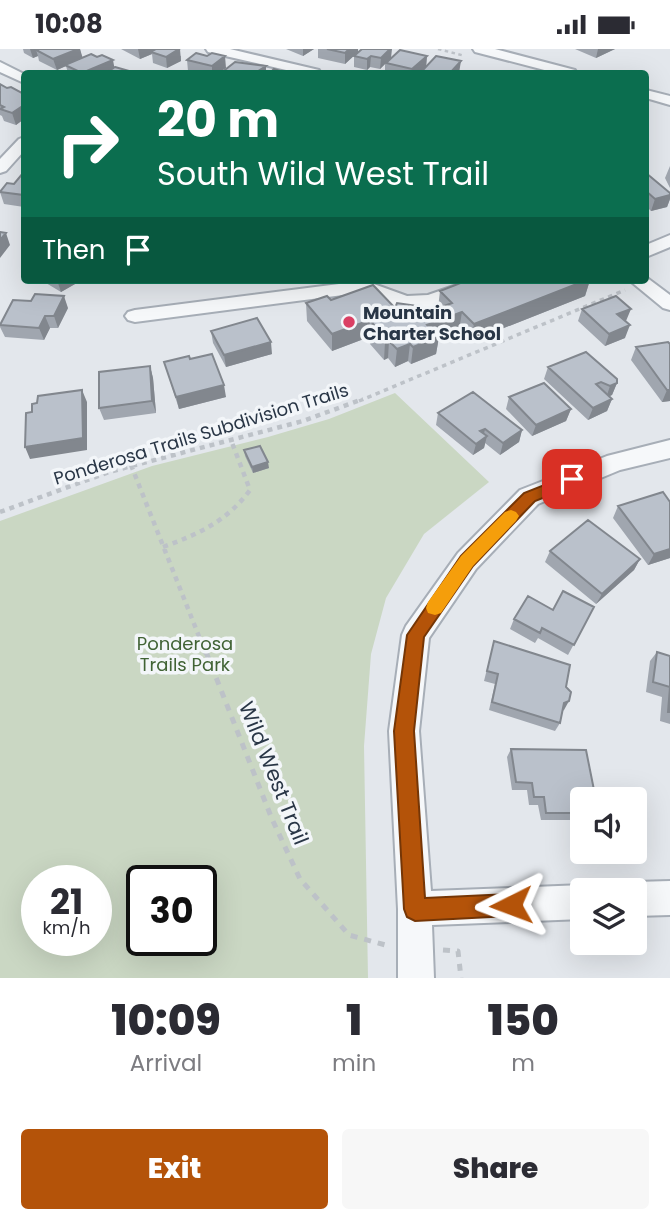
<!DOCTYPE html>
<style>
body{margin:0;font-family:Poppins,sans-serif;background:#f7f7f7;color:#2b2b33;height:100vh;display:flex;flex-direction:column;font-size:26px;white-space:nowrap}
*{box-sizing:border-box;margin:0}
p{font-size:23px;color:#7c7c81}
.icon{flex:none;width:38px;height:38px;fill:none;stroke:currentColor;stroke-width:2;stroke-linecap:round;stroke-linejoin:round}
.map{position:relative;height:929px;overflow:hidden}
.panel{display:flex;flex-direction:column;background:#fff;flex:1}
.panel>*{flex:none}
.hud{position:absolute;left:21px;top:21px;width:628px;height:214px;border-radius:7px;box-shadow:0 7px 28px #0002;background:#0b6e4f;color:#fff;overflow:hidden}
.fabs{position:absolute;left:570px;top:738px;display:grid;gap:14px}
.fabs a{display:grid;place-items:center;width:77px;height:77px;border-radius:7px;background:#fff;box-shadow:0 7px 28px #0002;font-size:35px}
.speed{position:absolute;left:21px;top:816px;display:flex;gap:14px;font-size:35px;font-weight:700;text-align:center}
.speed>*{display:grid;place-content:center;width:91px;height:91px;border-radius:50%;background:#fff;box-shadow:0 7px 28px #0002;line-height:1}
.speed small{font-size:18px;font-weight:400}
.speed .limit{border:4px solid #111;border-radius:10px;background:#fff;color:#111}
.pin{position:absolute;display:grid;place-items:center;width:60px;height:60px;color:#fff;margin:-30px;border-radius:14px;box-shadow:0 4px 10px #0006}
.me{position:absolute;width:77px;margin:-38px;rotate:267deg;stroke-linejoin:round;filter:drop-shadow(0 0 5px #0008)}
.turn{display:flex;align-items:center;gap:24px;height:147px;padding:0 21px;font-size:32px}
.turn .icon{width:91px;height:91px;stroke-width:2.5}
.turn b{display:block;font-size:49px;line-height:60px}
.then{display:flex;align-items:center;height:66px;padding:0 21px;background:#0003;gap:14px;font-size:26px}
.eta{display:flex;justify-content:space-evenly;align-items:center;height:119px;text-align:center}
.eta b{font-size:42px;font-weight:800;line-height:49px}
.button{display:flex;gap:14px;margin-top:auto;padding:14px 21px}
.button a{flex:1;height:80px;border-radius:7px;background:#b45309;color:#fff;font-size:28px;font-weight:800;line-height:80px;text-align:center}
.button a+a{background:#f7f7f7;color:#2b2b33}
.status{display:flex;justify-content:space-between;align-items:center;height:49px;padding:0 35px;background:#fff;direction:ltr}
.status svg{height:19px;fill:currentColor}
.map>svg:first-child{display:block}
</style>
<div class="status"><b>10:08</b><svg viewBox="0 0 49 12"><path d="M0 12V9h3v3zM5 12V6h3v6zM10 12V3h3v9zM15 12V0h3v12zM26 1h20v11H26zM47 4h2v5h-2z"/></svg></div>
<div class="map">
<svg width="670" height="929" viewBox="0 0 670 929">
<rect width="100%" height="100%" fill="#e3e7ec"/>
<path fill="#cad7c3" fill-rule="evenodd" d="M395,344L489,433L424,485L386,549L371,605L364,697L368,929H0V472L152,417L268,388L329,370ZM37,831H96V891H37ZM142,831H201V891H142Z"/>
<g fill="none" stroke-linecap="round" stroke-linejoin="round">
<defs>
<path id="minor" d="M206,0H230L319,21L321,24H299L208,3Z
M473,0H495L575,21L577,24H556L475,3Z
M0,13L24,25V34L0,23Z
M646,41L670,47V56L646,49Z
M24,88V102L6,122L0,124V110L19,90Z
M670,186V198L646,208V196Z
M646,228L670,246V261L663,259L629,231H646Z
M348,231H373L371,234L407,247L428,246L471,231H498L496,235C467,245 436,262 406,259C381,257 369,239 343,246L135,273L128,271L125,267L128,263L135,261L339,235Z
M670,391V409L620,421L538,455L476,520L429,589L419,682L431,842L583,836L595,842H583V870L432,876L434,929H398V860L389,682L402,586L406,577L458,504L520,441L607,407Z
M670,832V866L635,867V842H621L623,838L635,833Z"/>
</defs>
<use href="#minor" stroke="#a7aeb7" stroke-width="4"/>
<path stroke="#bdc2c8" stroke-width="2.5" stroke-dasharray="3.5 3.5" stroke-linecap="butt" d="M438,0L465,7"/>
<path stroke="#bdc2c8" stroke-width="3.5" stroke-dasharray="4.5 4.5" stroke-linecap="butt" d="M359,352L625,241"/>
<path stroke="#bdc2c8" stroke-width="4.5" stroke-dasharray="5 5" stroke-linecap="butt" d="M131,416L206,605
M0,463L109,423L303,372L363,350
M163,498C199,485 227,472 250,441L231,391"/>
<path stroke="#bdc2c8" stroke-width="5" stroke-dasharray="7 7" stroke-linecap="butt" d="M206,603L272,770L300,830L349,886L389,897
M443,901L458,902L461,929"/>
<use href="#minor" fill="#f6f8fa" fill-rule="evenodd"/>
</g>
<path fill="#a0a6af" d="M23,0H80L82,9L136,24H68L66,17L57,21L39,12L38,7L33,9L24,4Z
M121,0H155L181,7V12L167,19L153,14L152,5L140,10Z
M286,0H314L303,7Z
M318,0H358V3L345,15L318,9Z
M362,0L391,9L427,7L426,18L460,23L459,24H421L423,21L419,24H385V15L380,20L370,18L367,21L354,18V7Z
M575,0H615L596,9Z
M187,11L226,19L218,24H198L188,22Z
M0,35L7,39L24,45V70L16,76L4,72L2,67L0,66Z
M670,117V139L665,129Z
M24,124V158L4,155L0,143L14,135Z
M646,124L670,144V150L667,158L651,162L646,157Z
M41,231H82L61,243Z
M468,231H590L585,247L471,292L459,281L439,288L436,305L411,315L408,312L395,318L388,309L384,311L370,295L369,288L332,302L307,272L306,254L331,251L395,259L417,267L438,259L440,242Z
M68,259L58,279H50L44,291L5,288L0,278V275Z
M582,260L626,272H625V289L605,297L578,272Z
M211,282L272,305L226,318L213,294Z
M670,295V352L662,353L631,311L636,298Z
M190,310L226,348L179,360L164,313Z
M150,317L153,329L156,364L104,371L99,359Z
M548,318L617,334L612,346L609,347L612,350L607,362L588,371L544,330Z
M509,348L571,360L566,372L532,387L506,360Z
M438,364L522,381L519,393L500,406L485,394L484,399L473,406L436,376Z
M244,401L269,419L253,424L245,407Z
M670,453V509L648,516L613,469L618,457Z
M550,502L640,510L634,521L596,555L545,513Z
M594,558L568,606L538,589L535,594L510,580L514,570L553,561Z
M494,592L566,638L564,661L562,662L560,674L555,682L489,661L495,635L484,632Z
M657,603L670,607V675L660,672L662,648L646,643L650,612Z
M511,700L583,751V771H541L538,756H529L527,741H512L507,708Z"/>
<path fill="#82878e" d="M30,0H56L36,1L38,7L33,9Z
M78,0H80L83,10L65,16L66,17L57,21L53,10Z
M138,0H155V3H151L152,5L140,10Z
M174,0H180L181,12L167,19L166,8Z
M303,0H314L303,7Z
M349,0H358V3L345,15V4Z
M390,0H392L391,9L380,20L381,9Z
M598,0H615L596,9Z
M225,7L226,19L218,24H212V17Z
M371,7L370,18L367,21V10Z
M427,7L426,18L419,24H412V20Z
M113,11L115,22L110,24H82Z
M461,12L459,24H450Z
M266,17V24H255Z
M24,56V70L16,76L12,64Z
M670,146V150L667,158L651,162L655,150Z
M6,184L10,196L0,209V191Z
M57,231H82L61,243Z
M587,231H590L585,247L471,292L474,275Z
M64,247L68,259L58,279L54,267Z
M631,260L626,272L612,277L617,265Z
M462,263L459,281L439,288L436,305L411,315L413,298L427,276Z
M45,267L50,279L44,291L39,279Z
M370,271L369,288L332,302V285Z
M630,276L625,289L605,297L609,285Z
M389,292L388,309L384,311L385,293Z
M271,293L272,305L226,318L224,306Z
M410,295L408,312L395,318L397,300Z
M150,317L153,329L156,364L152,352Z
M617,334L612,346L606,349L610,337Z
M224,336L226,348L179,360L176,348Z
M82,341L87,353V401L30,410L25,398Z
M667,341H670V352L662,353Z
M612,350L607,362L588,371L593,359Z
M571,360L566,372L532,387L536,376Z
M485,380L483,390L487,387L484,399L473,406L476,395L480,382Z
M522,381L519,393L500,406L503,394Z
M268,413L269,419L253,424L252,418Z
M670,500V509L648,516L654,505Z
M640,510L634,521L596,555L602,545Z
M569,652L564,661L558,663L564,654Z"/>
<path fill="#bac1cb" stroke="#82878e" stroke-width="2" d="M39,0H78L53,10L36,1Z
M156,0H179L166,8L151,3Z
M327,0H349L345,4Z
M362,0H390L381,9L371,7L367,10L354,7Z
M400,1L427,7L412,20L386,14Z
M196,4L207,7L212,4L225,7L212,17L187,11Z
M91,5L97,8L102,6L113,11L82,24L65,16Z
M436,7L461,12L450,24L438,22L436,24H433L422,22Z
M235,13L266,17L255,24H221Z
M115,18L136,24H106Z
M274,20L286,24H270Z
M0,35L7,39L11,38L24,45V56L12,64L0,60L4,58L0,56Z
M23,124H24V146L0,143L7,134L14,135Z
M646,124L670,144V146L655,150L646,142Z
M0,183L6,184L0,191Z
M468,231H587L474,275L462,263L427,276L439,288L413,298L410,295L397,300L389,292L385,293L371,277L374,276L370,271L332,285L306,254L327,247L331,251L373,236L395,259L397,254L418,257L415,268L452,254L440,242Z
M35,245L64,247L54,267H45L39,279L0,276L13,251L31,252Z
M616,247L631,260L617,265L630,276L609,285L582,260Z
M257,269L271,293L224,306L211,282Z
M668,293L670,295V341H667L636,298Z
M586,303L617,330V334L610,337L601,333L596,335L612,350L593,359L548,318Z
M212,305L224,336L176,348L164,313L189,307L190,310Z
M150,317L152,352L99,359V323Z
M544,334L571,360L536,376L509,348Z
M82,341L83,389L25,398L26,364L32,363V355L37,354L38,347Z
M473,343L522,381L503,394L485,380L480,382L487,387L476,395L438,364Z
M260,397L268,413L252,418L244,401Z
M663,443L670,453V500L654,505L618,457Z
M588,471L640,510L602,545L550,502Z
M563,542L594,558L574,596L542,579L540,584L514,570L528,547L553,561Z
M494,592L570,616L566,638L571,643L569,652L564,654L560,674L492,653L498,625L487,622Z
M657,603L670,607V663H668L670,638L653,633Z
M511,700L586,701L596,751H583V764H546L544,748H534L532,734L516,733Z"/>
<path fill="#b45309" stroke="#753606" stroke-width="2" d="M572,425L580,430L578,435L535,452L473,517L424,588L414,682L425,849L511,845L519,848L522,856L519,864L511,867L415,872L407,868L404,860L394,682L407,586L461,507L524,444Z"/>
<path fill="#f59e0b" d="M511,461L516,463L519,467L516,472L473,517L441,564L435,566L428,564L426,559L428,553L461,507L505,463Z"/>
<circle fill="#da3f63" stroke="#f3f6f9" stroke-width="2.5" cx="349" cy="273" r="7"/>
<g text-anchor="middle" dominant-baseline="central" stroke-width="7" stroke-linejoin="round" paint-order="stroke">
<g font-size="18" font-weight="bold" fill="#293646" stroke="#f3f6f9" text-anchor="start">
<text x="363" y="263">Mountain<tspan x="363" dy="21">Charter School</tspan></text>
</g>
<g font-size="18" fill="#293646" stroke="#f3f6f9">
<text transform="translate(201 385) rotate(-17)">Ponderosa Trails Subdivision Trails</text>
</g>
<g font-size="18" fill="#416335" stroke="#f3f6f9">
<text x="185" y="594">Ponderosa<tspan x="185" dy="21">Trails Park</tspan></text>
</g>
<g font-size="21" fill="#293646" stroke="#f3f6f9">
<text transform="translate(274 724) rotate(68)">Wild West Trail</text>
</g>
</g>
</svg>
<div class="fabs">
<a><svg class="icon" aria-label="sound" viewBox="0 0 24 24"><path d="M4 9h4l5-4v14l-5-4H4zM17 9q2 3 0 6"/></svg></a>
<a><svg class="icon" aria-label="layers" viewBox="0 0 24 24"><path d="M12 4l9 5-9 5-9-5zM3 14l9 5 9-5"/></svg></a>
</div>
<div class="speed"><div>21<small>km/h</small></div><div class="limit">30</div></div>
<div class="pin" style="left:572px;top:430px;background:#d93025"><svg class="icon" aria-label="arrive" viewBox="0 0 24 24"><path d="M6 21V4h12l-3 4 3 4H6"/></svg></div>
<svg class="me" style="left:511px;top:856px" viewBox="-20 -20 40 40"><path d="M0-17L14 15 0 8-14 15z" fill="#b45309" stroke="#fff" stroke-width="4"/></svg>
<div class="hud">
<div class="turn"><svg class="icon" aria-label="right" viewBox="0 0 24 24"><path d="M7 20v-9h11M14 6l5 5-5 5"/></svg><div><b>20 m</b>South Wild West Trail</div></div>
<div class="then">Then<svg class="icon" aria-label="arrive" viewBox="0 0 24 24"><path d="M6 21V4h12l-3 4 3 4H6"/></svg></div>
</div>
</div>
<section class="panel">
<div class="eta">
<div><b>10:09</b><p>Arrival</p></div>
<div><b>1</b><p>min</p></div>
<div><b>150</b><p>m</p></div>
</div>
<div class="button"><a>Exit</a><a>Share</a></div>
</section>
